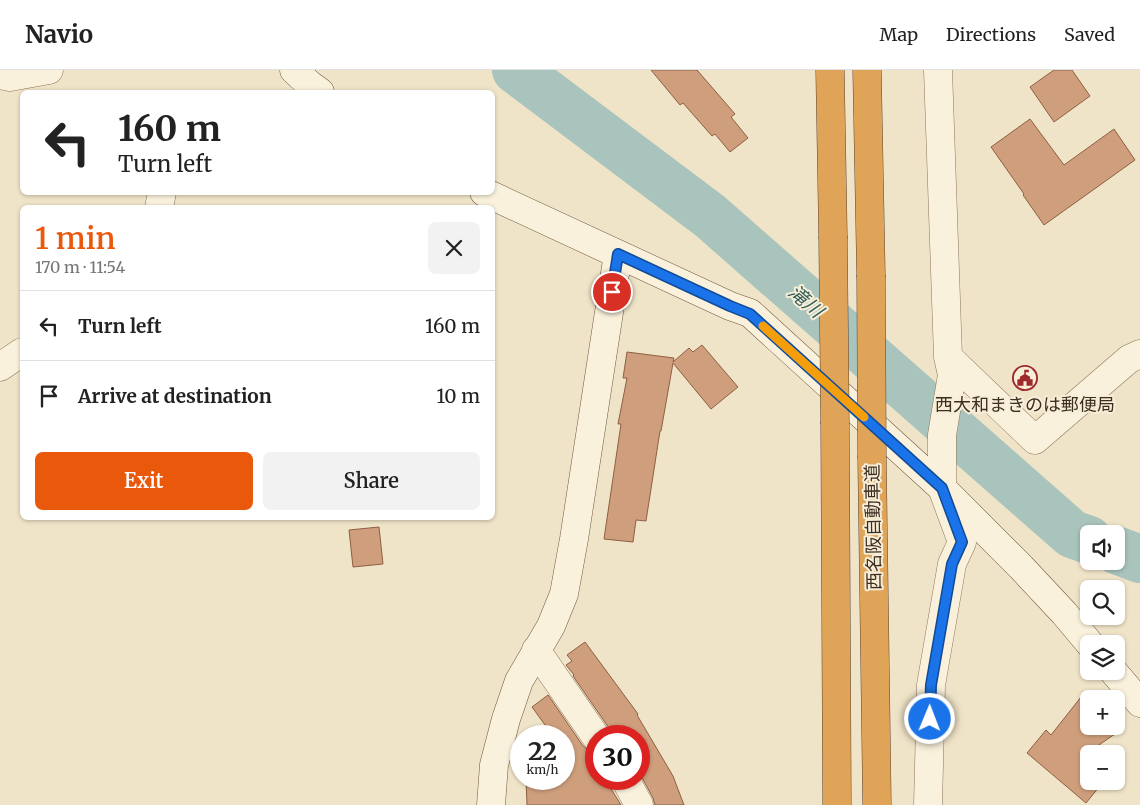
<!DOCTYPE html>
<meta charset="utf-8">
<style>
body{margin:0;font-family:Merriweather,"Noto Sans JP",serif;background:#f2f2f2;color:#222;height:100vh;display:flex;flex-direction:column;font-size:19px;white-space:nowrap}
*{box-sizing:border-box;margin:0}
p{font-size:16px;color:#767676}
.icon{flex:none;width:28px;height:28px;fill:none;stroke:currentColor;stroke-width:2;stroke-linecap:round;stroke-linejoin:round}
.map{position:relative;flex:1;overflow:hidden}
.sheet{position:absolute;left:20px;top:135px;width:475px;height:315px;display:flex;flex-direction:column;background:#fff;border-radius:8px;box-shadow:0 1px 4px #0004}
.sheet>*{flex:none}
.top-card{position:absolute;left:20px;top:20px;width:475px;height:105px;border-radius:8px;box-shadow:0 1px 4px #0004;background:#fff;color:#222;overflow:hidden}
.tools{position:absolute;left:1080px;top:455px;display:grid;gap:10px}
.tools a{display:grid;place-items:center;width:45px;height:45px;border-radius:8px;background:#fff;box-shadow:0 1px 4px #0004;font-size:25px}
.speed{position:absolute;left:510px;top:655px;display:flex;gap:10px;font-size:25px;font-weight:700;text-align:center}
.speed>*{display:grid;place-content:center;width:65px;height:65px;border-radius:50%;background:#fff;box-shadow:0 1px 4px #0004;line-height:1}
.speed small{font-size:12px;font-weight:400}
.speed .limit{border:8px solid #d22;background:#fff;color:#111}
.pin{position:absolute;display:grid;place-items:center;width:42px;height:42px;color:#fff;margin:-21px;border:2px solid #fff;border-radius:50%;box-shadow:0 1px 5px #0007}
.me{position:absolute;width:55px;margin:-28px;rotate:1deg;stroke-linejoin:round;filter:drop-shadow(0 0 4px #0008)}
.turn{display:flex;align-items:center;gap:18px;height:105px;padding:0 15px;font-size:22px}
.turn .icon{width:65px;height:65px;stroke-width:2.5}
.turn b{display:block;font-size:35px;line-height:42px}
.round{display:grid;place-items:center;flex:none;width:52px;height:52px;border-radius:8px;background:#f2f2f2}
.summary{display:flex;align-items:center;justify-content:space-between;height:85px;padding:0 15px}
h1{font-size:30px;font-weight:600;line-height:38px;color:#ea580c}
.primary-button{display:flex;gap:10px;margin-top:auto;padding:10px 15px}
.primary-button a{flex:1;height:58px;border-radius:8px;background:#ea580c;color:#fff;font-size:20px;font-weight:600;line-height:58px;text-align:center}
.primary-button a+a{background:#f2f2f2;color:#222}
ul{padding:0;list-style:none}
li{display:flex;align-items:center;gap:15px;height:70px;padding:0 15px;border-top:1px solid #e0e0e0}
li div{flex:1}
li b{display:block;font-size:19px}
li em{font-style:normal}
header{display:flex;align-items:center;gap:30px;box-sizing:border-box;height:70px;padding:0 25px;background:#fff;border-bottom:1px solid #e0e0e0}
header strong{font-size:24px}
nav{display:flex;gap:28px;margin-inline-start:auto;font-size:18px}
.map>svg:first-child{display:block}
</style>
<header>
<strong>Navio</strong>
<nav><a>Map</a><a>Directions</a><a>Saved</a></nav>
</header>
<div class="map">
<svg width="1140" height="735" viewBox="0 0 1140 735">
<rect width="100%" height="100%" fill="#f0e4c8"/>
<g fill="none" stroke-linecap="round" stroke-linejoin="round">
<path stroke="#a9c4bc" stroke-width="48" d="M516,0L710,146L1072,464L1089,470
M1116,480L1140,489"/>
</g>
<path fill="#cf9f7d" stroke="#8d5f41" d="M651,0H697L735,44L731,47L748,68L730,82L715,64L712,66L683,33L680,35Z
M1054,0H1072L1090,26L1054,52L1030,17Z
M1030,49L1064,95L1114,59L1135,90L1044,155L1023,125L1024,124L991,77Z
M702,275L738,317L711,339L673,293L661,361H660L646,451L636,450L633,472L604,469L621,354H618L627,308H623L627,282L674,288L673,292L689,278L693,282Z
M379,457L383,494L353,497L349,460Z
M585,572L638,644L637,645L673,706L684,735H655L653,728L639,702V666H612L609,658L573,606L574,605L566,595L572,591L567,585Z
M1085,622L1090,629H1089V656H1109L1115,664L1090,681L1094,684H1089V711H1104L1086,733L1027,683L1046,660L1051,665Z
M548,625L583,676L588,680L586,682L596,696V709H605L621,735H527L526,709H564V666H553L532,637Z"/>
<g fill="none" stroke-linecap="round" stroke-linejoin="round">
<defs>
<path id="street" d="M0,5L10,7L49,0
M159,138L162,122
M948,287L1035,370L1129,289L1140,284
M0,297L22,282
M536,580L596,667
M625,709L639,735
M928,735L931,615L952,494L962,472L942,418V365L952,305L948,287L938,0"/>
<path id="secondary" d="M294,0L309,14L320,22
M484,122L730,236L750,243L942,418L1021,497L1064,543L1090,574
M1113,601L1140,633
M491,735L494,695L506,649L519,611L551,556L564,524L574,469L618,184"/>
<path id="highway" d="M830,0L833,166
M867,0L871,205
M835,354L837,735
M872,388L877,735"/>
</defs>
<use href="#street" stroke="#8d765c" stroke-width="29"/>
<use href="#secondary" stroke="#6f573f" stroke-width="29"/>
<use href="#highway" stroke="#5b4430" stroke-width="29"/>
<use href="#street" stroke="#faf1dc" stroke-width="28"/>
<use href="#secondary" stroke="#faf1dc" stroke-width="28"/>
<use href="#highway" stroke="#e0a458" stroke-width="28"/>
<defs>
<path id="highway-bridge" d="M833,166L835,354
M871,205L872,388"/>
</defs>
<use href="#highway-bridge" stroke="#5b4430" stroke-width="29" stroke-linecap="butt"/>
<use href="#highway-bridge" stroke="#e0a458" stroke-width="28"/>
</g>
<g fill="none" stroke-linecap="round" stroke-linejoin="round">
<defs>
<path id="route" d="M612,222L618,184L730,236L750,244L942,418L962,472L952,494L931,615L930,649"/>
</defs>
<use href="#route" stroke="#114b97" stroke-width="12"/>
<use href="#route" stroke="#1a73e8" stroke-width="9"/>
<path stroke="#f59e0b" stroke-width="9" d="M763,256L864,347"/>
</g>
<defs>
<symbol id="civic-ring" viewBox="-11 -11 22 22"><circle r="9.5" fill="#f7eed8" stroke="#9e2a2b" stroke-width="1.5"/><path d="M-.6-6.5H3V-4.5H.6V-3L4-1V1h2V6H-6V1h2V-1L-.6-3ZM-1.2 2.5V6h2.4V2.5Z" fill="#9e2a2b"/></symbol>
</defs>
<g fill-rule="evenodd">
<use href="#civic-ring" x="1011" y="294" width="28" height="28"/>
</g>
<g text-anchor="middle" dominant-baseline="central" stroke-width="4" stroke-linejoin="round" paint-order="stroke">
<g font-size="18" fill="#3d2e20" stroke="#f7eed8">
<text x="1025" y="334">西大和まきのは郵便局</text>
</g>
<g font-size="18" fill="#3d2e20" stroke="#f7eed8">
<text transform="translate(873 457) rotate(-91)">西名阪自動車道</text>
</g>
<g font-size="19" font-style="italic" fill="#2f5d5a" stroke="#f7eed8">
<text transform="translate(806 231) rotate(41)">滝川</text>
</g>
</g>
</svg>
<div class="tools">
<a><svg class="icon" aria-label="sound" viewBox="0 0 24 24"><path d="M4 9h4l5-4v14l-5-4H4zM17 9q2 3 0 6"/></svg></a>
<a><svg class="icon" aria-label="search" viewBox="0 0 24 24"><circle cx="10" cy="10" r="6"/><path d="M15 15l6 6"/></svg></a>
<a><svg class="icon" aria-label="layers" viewBox="0 0 24 24"><path d="M12 4l9 5-9 5-9-5zM3 14l9 5 9-5"/></svg></a>
<a>+</a>
<a>−</a>
</div>
<div class="speed"><div>22<small>km/h</small></div><div class="limit">30</div></div>
<div class="pin" style="left:612px;top:222px;background:#d93025"><svg class="icon" aria-label="arrive" viewBox="0 0 24 24"><path d="M6 21V4h12l-3 4 3 4H6"/></svg></div>
<svg class="me" style="left:930px;top:649px" viewBox="-20 -20 40 40"><circle r="17" fill="#1a73e8" stroke="#fff" stroke-width="3"/><path d="M0-11L8 9 0 5-8 9z" fill="#fff"/></svg>
<div class="top-card">
<div class="turn"><svg class="icon" aria-label="left" viewBox="0 0 24 24"><path d="M17 20v-9H6M10 6l-5 5 5 5"/></svg><div><b>160 m</b>Turn left</div></div>
</div>
<section class="sheet">
<div class="summary"><div><h1>1 min</h1><p>170 m · 11:54</p></div><a class="round"><svg class="icon" aria-label="close" viewBox="0 0 24 24"><path d="M6 6l12 12M18 6L6 18"/></svg></a></div>
<ul>
<li><svg class="icon" aria-label="left" viewBox="0 0 24 24"><path d="M17 20v-9H6M10 6l-5 5 5 5"/></svg><div><b>Turn left</b></div><em>160 m</em></li>
<li><svg class="icon" aria-label="arrive" viewBox="0 0 24 24"><path d="M6 21V4h12l-3 4 3 4H6"/></svg><div><b>Arrive at destination</b></div><em>10 m</em></li>
</ul>
<div class="primary-button"><a>Exit</a><a>Share</a></div>
</section>
</div>
